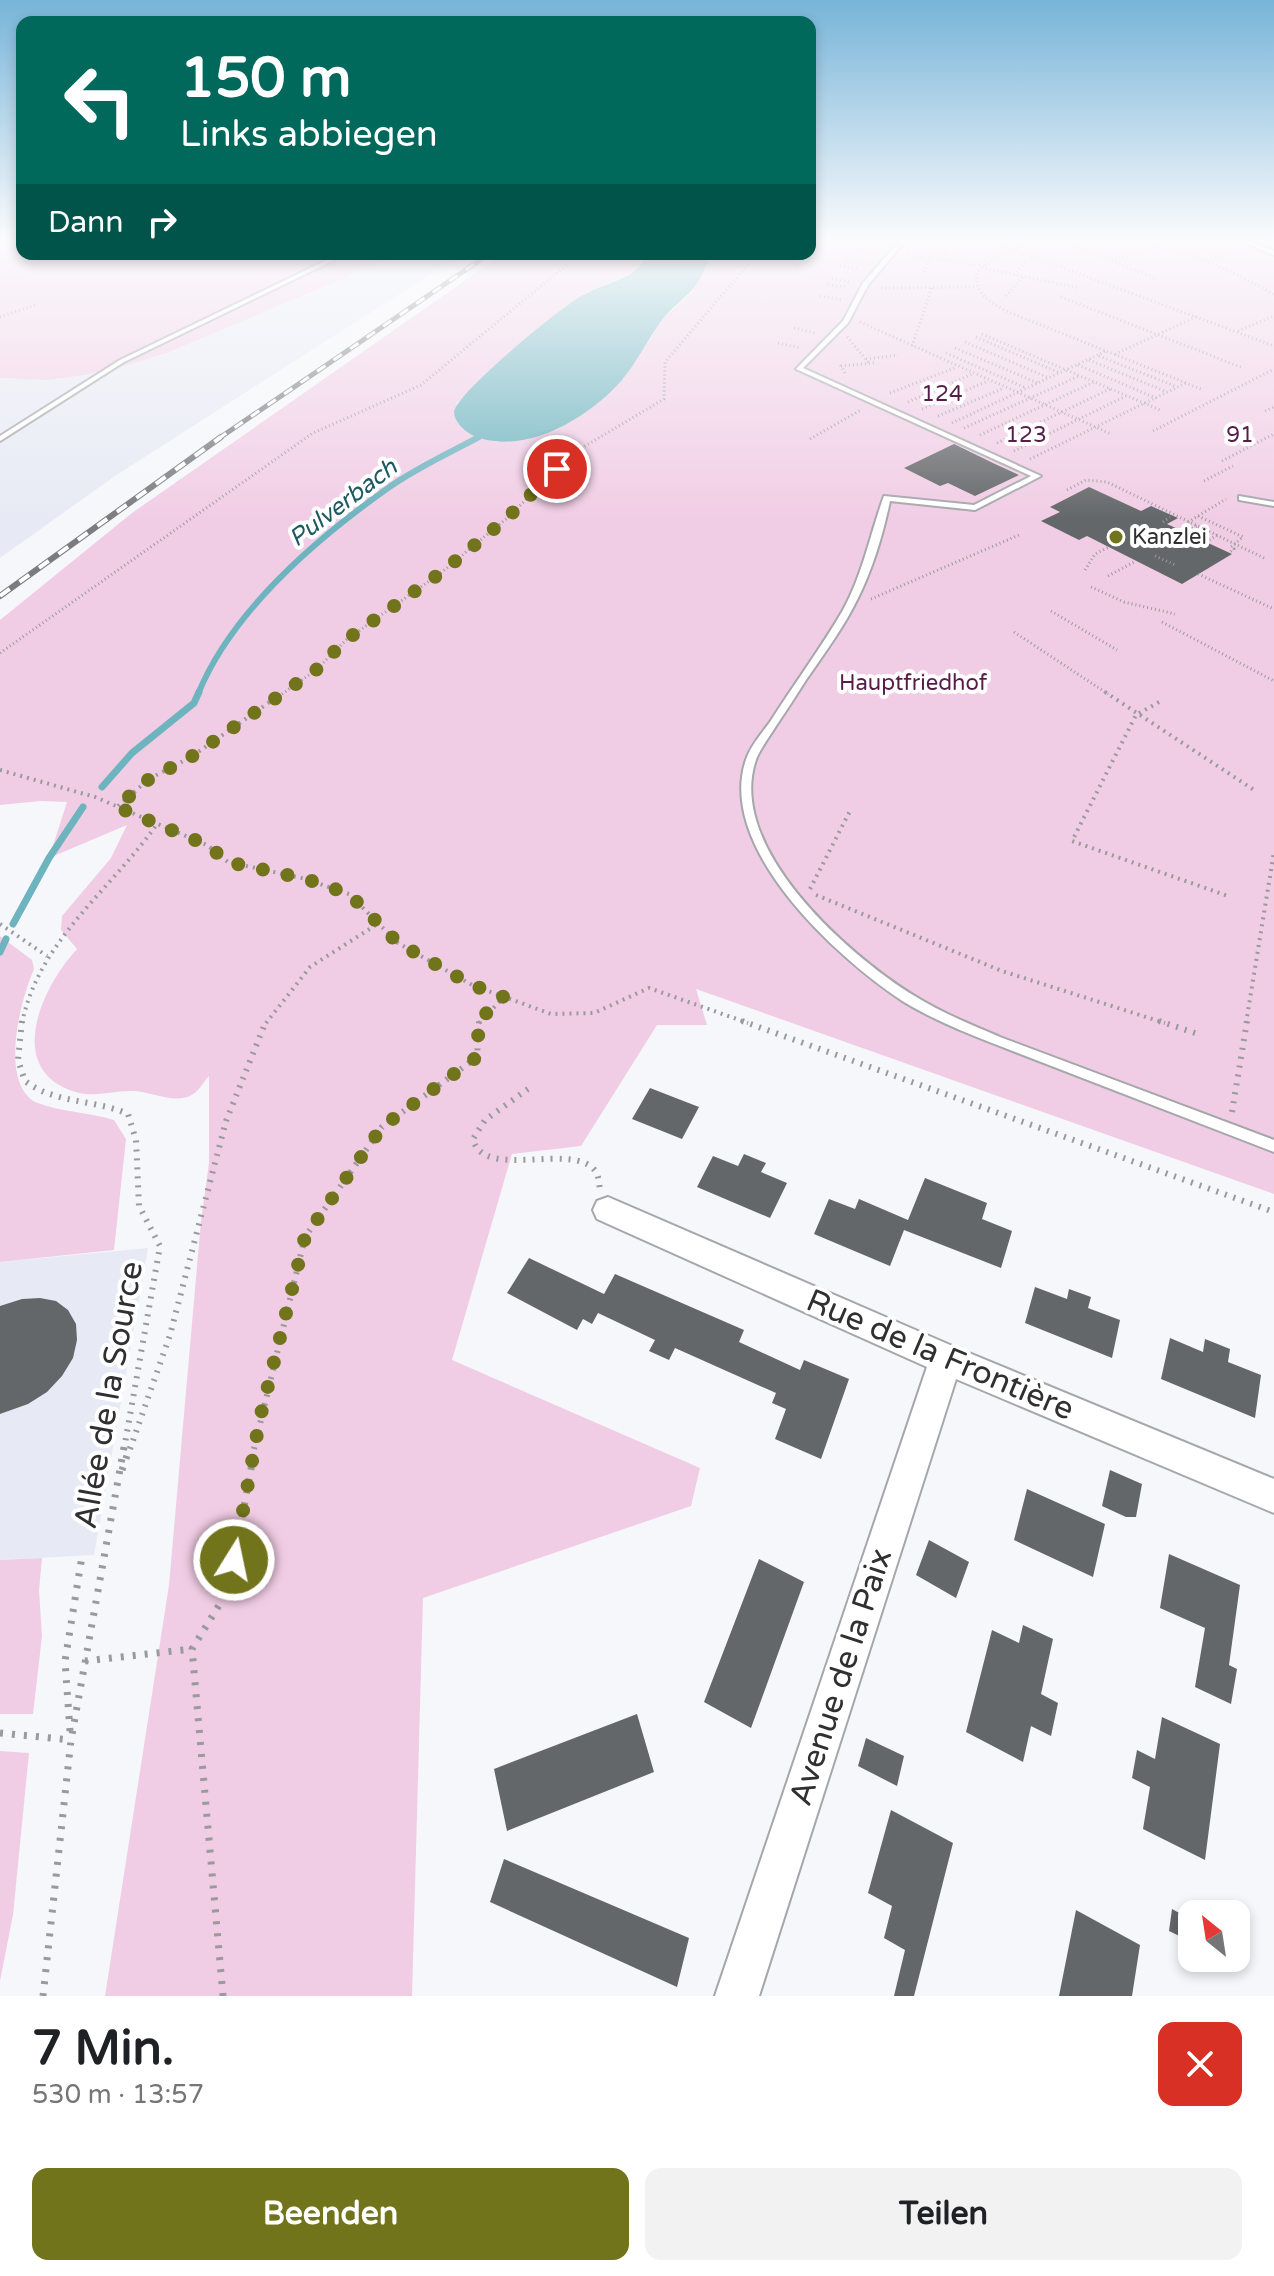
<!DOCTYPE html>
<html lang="de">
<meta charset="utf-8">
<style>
body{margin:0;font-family:"Varela Round",sans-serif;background:#f2f2f2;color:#202124;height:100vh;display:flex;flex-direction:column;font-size:30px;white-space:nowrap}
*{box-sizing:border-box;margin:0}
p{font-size:26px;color:#757577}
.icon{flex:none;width:44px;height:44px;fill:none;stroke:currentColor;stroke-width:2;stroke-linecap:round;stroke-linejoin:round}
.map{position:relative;height:1996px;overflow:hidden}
.drawer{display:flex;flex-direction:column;background:#fff;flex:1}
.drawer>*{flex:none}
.hud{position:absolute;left:16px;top:16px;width:800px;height:244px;border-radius:16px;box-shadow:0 4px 12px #0003;background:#00695c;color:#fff;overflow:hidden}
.needle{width:52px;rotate:330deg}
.fabs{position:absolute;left:1178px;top:1900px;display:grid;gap:16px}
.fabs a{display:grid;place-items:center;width:72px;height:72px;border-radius:16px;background:#fff;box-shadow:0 4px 12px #0003;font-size:40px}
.pin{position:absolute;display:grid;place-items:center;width:68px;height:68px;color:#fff;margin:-34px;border:4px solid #fff;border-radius:50%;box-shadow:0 2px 8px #0007}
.me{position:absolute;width:88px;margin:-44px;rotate:10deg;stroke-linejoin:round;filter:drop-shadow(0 0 6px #0008)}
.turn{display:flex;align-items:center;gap:28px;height:168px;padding:0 32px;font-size:36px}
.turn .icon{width:104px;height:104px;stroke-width:2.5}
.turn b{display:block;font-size:56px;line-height:68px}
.then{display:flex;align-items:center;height:76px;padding:0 32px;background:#0003;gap:16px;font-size:30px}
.round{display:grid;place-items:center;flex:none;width:84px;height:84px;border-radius:16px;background:#f2f2f2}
.overview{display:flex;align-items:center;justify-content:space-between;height:136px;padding:0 32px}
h1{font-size:48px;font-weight:700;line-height:60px}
.button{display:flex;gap:16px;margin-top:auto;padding:16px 32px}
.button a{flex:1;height:92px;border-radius:16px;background:#71741a;color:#fff;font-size:32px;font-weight:700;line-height:92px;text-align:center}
.button a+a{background:#f2f2f2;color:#202124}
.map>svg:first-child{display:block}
</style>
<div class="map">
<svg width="1274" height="1996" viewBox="0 0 1274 1996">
<rect width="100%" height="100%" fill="#f6f7fa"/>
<path fill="#e7eaf4" d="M402,254H462L115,476L0,558V378L47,380L86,375L128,365L167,353Z
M148,1248L94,1555L0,1560V1262Z"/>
<path fill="#f1cde5" d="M0,240H22V254H402L167,353L128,365L86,375L47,380L0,378Z
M810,240H1274V1194L696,989L707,1025H657L581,1146L512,1154L452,1360L700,1468L691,1506L423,1598L412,1996H105L169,1585L201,1221L209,1163V1076C205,1080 202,1086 198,1090C181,1108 155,1092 134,1091C116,1090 96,1097 79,1093C3,1073 40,989 77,949L61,930L62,916L111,858L127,825L49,858L67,802L41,801L0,805V620L132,513L503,254H647L640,267L624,277L585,293L457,403L454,413L458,422L468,433L481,438L497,442L513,441L557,429L624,378L664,317L691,293L714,254H810Z
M0,936L32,960L34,969C19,1004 0,1081 35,1102C60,1112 88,1112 114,1120L126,1139L114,1250L0,1262Z
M42,1558L39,1590L42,1636L33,1714H0V1560Z
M0,1751L29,1753L13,1915L0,1981Z"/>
<path fill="#6eb4bf" d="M647,254H714C706,263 703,275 696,285C687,298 672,306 662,320C648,339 637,362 622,380C589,418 523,458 472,435C464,431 454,421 454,412C455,394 563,305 583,295C601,285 621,282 637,269C642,265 644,259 647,254Z"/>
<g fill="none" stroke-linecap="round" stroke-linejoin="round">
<path stroke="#6eb4bf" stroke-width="4" d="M476,439L489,431"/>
<path stroke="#6eb4bf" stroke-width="6" d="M198,694C232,611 316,539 388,488C416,468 449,453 479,437"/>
<path stroke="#6eb4bf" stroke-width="7" d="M102,787L132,753L194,703L199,692
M13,924L49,858L83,807
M0,952L6,939"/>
</g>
<path fill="#646769" d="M954,444L995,464L1019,475L975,496L948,483L940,486L904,468Z
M1089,487L1141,511L1151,506L1178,518L1167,524L1232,554L1182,584L1087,536L1079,540L1041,521L1060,512L1050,507Z
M650,1088L699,1107L682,1139L632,1119Z
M744,1154L766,1163L761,1172L787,1183L770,1218L697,1187L713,1156L738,1166Z
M925,1178L987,1203L982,1219L1012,1231L1001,1268L904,1230L890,1266L814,1234L829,1199L855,1209L859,1199L908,1220Z
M529,1258L604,1294L615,1274L744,1330L739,1342L800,1370L804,1360L849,1379L821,1459L775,1439L786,1409L772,1403L776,1393L675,1348L669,1360L649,1351L655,1340L598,1313L592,1324L583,1319L577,1330L507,1293Z
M1035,1287L1067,1299L1069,1289L1091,1297L1088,1308L1120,1320L1112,1358L1025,1323Z
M40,1298L56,1301L68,1310L76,1324L77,1340L73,1358L62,1376L47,1392L28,1404L0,1414V1306L22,1299Z
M1170,1338L1203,1352L1205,1339L1230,1349L1228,1362L1261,1375L1255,1418L1161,1379Z
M1110,1470L1142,1484L1136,1517H1126L1102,1506Z
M1027,1489L1105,1524L1093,1577L1014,1540Z
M929,1540L969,1562L956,1598L916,1575Z
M1169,1554L1240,1585L1229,1665L1237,1669L1231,1704L1195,1687L1205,1628L1160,1608Z
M759,1559L804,1582L751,1728L704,1702Z
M1023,1625L1053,1639L1041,1694L1058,1703L1051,1736L1031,1726L1023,1762L966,1732L992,1630L1019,1643Z
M637,1714L654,1772L507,1831L494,1769Z
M1162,1717L1220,1744L1205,1860L1143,1829L1150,1787L1132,1778L1137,1750L1155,1759Z
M866,1738L904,1756L897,1786L858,1766Z
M891,1810L953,1843L914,1996H894L905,1950L884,1938L892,1906L868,1893Z
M504,1859L689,1938L677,1987L490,1902Z
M1172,1909L1192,1920V1942L1169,1931Z
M1076,1910L1140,1945L1132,1996H1059Z"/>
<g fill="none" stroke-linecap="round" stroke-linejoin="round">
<defs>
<path id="lane" d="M900,240H906L868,285L848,323L803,368L1041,476L975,510L890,501C883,534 873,568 858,598C844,627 824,654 806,680C796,696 786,711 776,726C770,736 762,746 757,757C723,845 847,954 913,995C940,1012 970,1024 1000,1037L1274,1140V1152L992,1043C962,1031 932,1019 904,1002C838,959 713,846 747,757C752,744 762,733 770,722C794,684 821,648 843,610C863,574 870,534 884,496L974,505L1031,476L796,369L843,321L863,283Z
M1237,240H1244L1274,251V255Z
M339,254H347L124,362L0,441V436L120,360Z
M1239,496L1274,502V506L1239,500Z"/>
<path id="street" d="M608,1197L957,1348L1274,1479V1513L956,1379L759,1996H715L927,1367L597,1219L593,1210L597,1201Z"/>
</defs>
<use href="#lane" stroke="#a6a7aa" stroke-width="4"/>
<use href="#street" stroke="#a6a7aa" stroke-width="4"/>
<path stroke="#999a9c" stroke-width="3" stroke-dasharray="1 3" stroke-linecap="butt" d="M973,240L1012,249L1274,346
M1048,240C1021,245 998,254 977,272C975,295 988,300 1006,311L1201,389
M1060,240L1157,279
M1123,240C1178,248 1227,266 1274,295
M1188,240L1221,259
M1165,243L1188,240
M1197,244L1227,240
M856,250L873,252
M908,255L984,266
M1115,259L1159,246
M942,260L950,240
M846,261L862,264
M840,266L858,269
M982,268L1080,288
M924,272L930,258
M1014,275L1026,261
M832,279L852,282
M828,285L847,287
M881,288L976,287
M820,296L843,300
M1006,296L1023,277
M1061,297L1243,368
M0,317L38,304
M860,322L1111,434
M794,328L815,333
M1238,331L1274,316
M982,334L1160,410
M847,337L869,363
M976,337L1060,373
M965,342L1049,378
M778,343L800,348
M912,346L932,287
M955,348L1038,383
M946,353L1026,388
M1115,354L1196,317
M1099,356L1177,387
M866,359L898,355
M1089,360L1167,392
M1078,365L1156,398
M845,373L841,366L874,363
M890,393L957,367
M908,402L972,374
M922,409L988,381
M1265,411L1274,407
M938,416L1004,388
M952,423L1106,351
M964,428L1079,376
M1153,431L1274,369
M980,435L1094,382
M810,439L861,410
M997,443L1110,389
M1014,451L1126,396
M1030,459L1186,383
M1222,461L1274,434
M1204,481L1233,466
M1067,490L1086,480L1107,482L1264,558
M1198,516L1243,537L1231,547L1234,549L1229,553
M1163,522L1170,517
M1188,522L1226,499
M1185,532L1197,526
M1206,542L1219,534
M1155,556L1175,565
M1085,570L1095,554L1109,547
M1198,574L1274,609
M1108,576L1136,561
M1091,587L1124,602L1175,614
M871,599L1019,535
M1051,611L1117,650
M1162,622L1274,681
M1014,632L1108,694
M0,653L313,433L421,385L580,254
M282,694L316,670L346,640L442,572L506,519L575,452L664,399L665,362L757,254"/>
<path stroke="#999a9c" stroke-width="4" stroke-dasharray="2 5" stroke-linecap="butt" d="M1105,692L1254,790
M1159,702L1136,715L1072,841L1228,896
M0,770L95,797L207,845L228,862L306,879L349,894L398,943L472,985L551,1014L594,1013L649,988L748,1023
M118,806L149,779L191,757L284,692
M810,889L851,809
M816,895L1002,971L1165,1023
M0,924L47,956
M22,1023C39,940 110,891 157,824
M266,1023L310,967L379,923
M479,1023L504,997
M1246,1023L1274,852"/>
<path stroke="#999a9c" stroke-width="6" stroke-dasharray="2 7" stroke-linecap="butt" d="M22,1021L18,1060L25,1081C55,1104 94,1099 128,1114L136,1140L139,1206L160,1246L124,1449
M742,1021L1274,1212
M1159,1021L1198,1034
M528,1089L485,1120L473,1139C483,1182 575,1140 596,1172C599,1177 599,1184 600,1190
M1232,1112L1247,1021
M130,1449L170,1335L226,1121L266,1021
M254,1449L305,1237L382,1127L477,1057L479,1021"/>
<path stroke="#999a9c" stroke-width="7" stroke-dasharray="3 9" stroke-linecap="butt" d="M122,1470L130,1447
M85,1661L192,1649
M70,1731L65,1661L82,1556
M0,1733L71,1740
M43,1996L71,1740L124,1447
M223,1996L192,1649L229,1589L255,1447"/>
<use href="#lane" fill="#fff" fill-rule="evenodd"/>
<use href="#street" fill="#fff" fill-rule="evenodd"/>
<defs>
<path id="rail-far1" d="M218,439L489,254"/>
<path id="rail" d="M0,596L221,437"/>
</defs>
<use href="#rail-far1" stroke="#7b7c7e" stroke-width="5"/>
<use href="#rail" stroke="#7b7c7e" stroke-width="6"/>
<use href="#rail-far1" stroke="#fff" stroke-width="3" stroke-dasharray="10" stroke-linecap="butt"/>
<use href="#rail" stroke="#fff" stroke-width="4" stroke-dasharray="12" stroke-linecap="butt"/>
</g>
<linearGradient id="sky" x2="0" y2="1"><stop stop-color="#77b4d8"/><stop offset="0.46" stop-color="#fbfbfd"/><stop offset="1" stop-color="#fbfbfd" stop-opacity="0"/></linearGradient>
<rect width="1274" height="519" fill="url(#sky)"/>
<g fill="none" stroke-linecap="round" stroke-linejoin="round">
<path stroke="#71741a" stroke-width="14" stroke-dasharray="0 25.2" d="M234,1560L260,1418L305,1237L382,1127L477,1057L479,1020L504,997L472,985L398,943L349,894L306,879L228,862L207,845L117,807L149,779L191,757L316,670L346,640L442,572L506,519L557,469"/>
</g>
<circle fill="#71741a" stroke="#fff" stroke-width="3" cx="1116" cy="537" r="8"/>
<g text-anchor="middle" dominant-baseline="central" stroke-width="8" stroke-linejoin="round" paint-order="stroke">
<g font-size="22" fill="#571d49" stroke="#fff">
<text x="942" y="394">124</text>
<text x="1026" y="435">123</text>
<text x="1240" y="435">91</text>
<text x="913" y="683">Hauptfriedhof</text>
</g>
<g font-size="22" fill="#303032" stroke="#fff" text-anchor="start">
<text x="1132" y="537">Kanzlei</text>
</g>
<g font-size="24" font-style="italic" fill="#1d5961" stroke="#fff">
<text transform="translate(343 503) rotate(-37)">Pulverbach</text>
</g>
<g font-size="32" fill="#303032" stroke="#fff">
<text transform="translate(940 1355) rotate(23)">Rue de la Frontière</text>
<text transform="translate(109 1395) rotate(-80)">Allée de la Source</text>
<text transform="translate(841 1677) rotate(-72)">Avenue de la Paix</text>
</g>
</g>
</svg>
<div class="fabs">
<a><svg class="needle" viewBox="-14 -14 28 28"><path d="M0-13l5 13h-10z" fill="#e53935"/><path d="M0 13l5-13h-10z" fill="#757577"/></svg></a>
</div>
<div class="pin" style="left:557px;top:469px;background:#d93025"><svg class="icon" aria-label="arrive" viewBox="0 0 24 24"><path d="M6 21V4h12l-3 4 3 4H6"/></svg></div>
<svg class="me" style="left:234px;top:1560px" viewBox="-20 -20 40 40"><circle r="17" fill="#71741a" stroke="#fff" stroke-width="3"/><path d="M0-11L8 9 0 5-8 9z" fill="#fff"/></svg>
<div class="hud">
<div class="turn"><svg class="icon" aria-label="left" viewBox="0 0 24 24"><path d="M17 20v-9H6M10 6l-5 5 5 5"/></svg><div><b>150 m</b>Links abbiegen</div></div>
<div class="then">Dann<svg class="icon" aria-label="right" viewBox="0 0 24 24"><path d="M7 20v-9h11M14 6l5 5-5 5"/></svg></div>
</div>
</div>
<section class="drawer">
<div class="overview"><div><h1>7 Min.</h1><p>530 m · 13:57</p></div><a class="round" style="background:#d93025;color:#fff"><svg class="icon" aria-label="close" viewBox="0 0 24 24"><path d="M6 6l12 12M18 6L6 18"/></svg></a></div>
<div class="button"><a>Beenden</a><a>Teilen</a></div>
</section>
